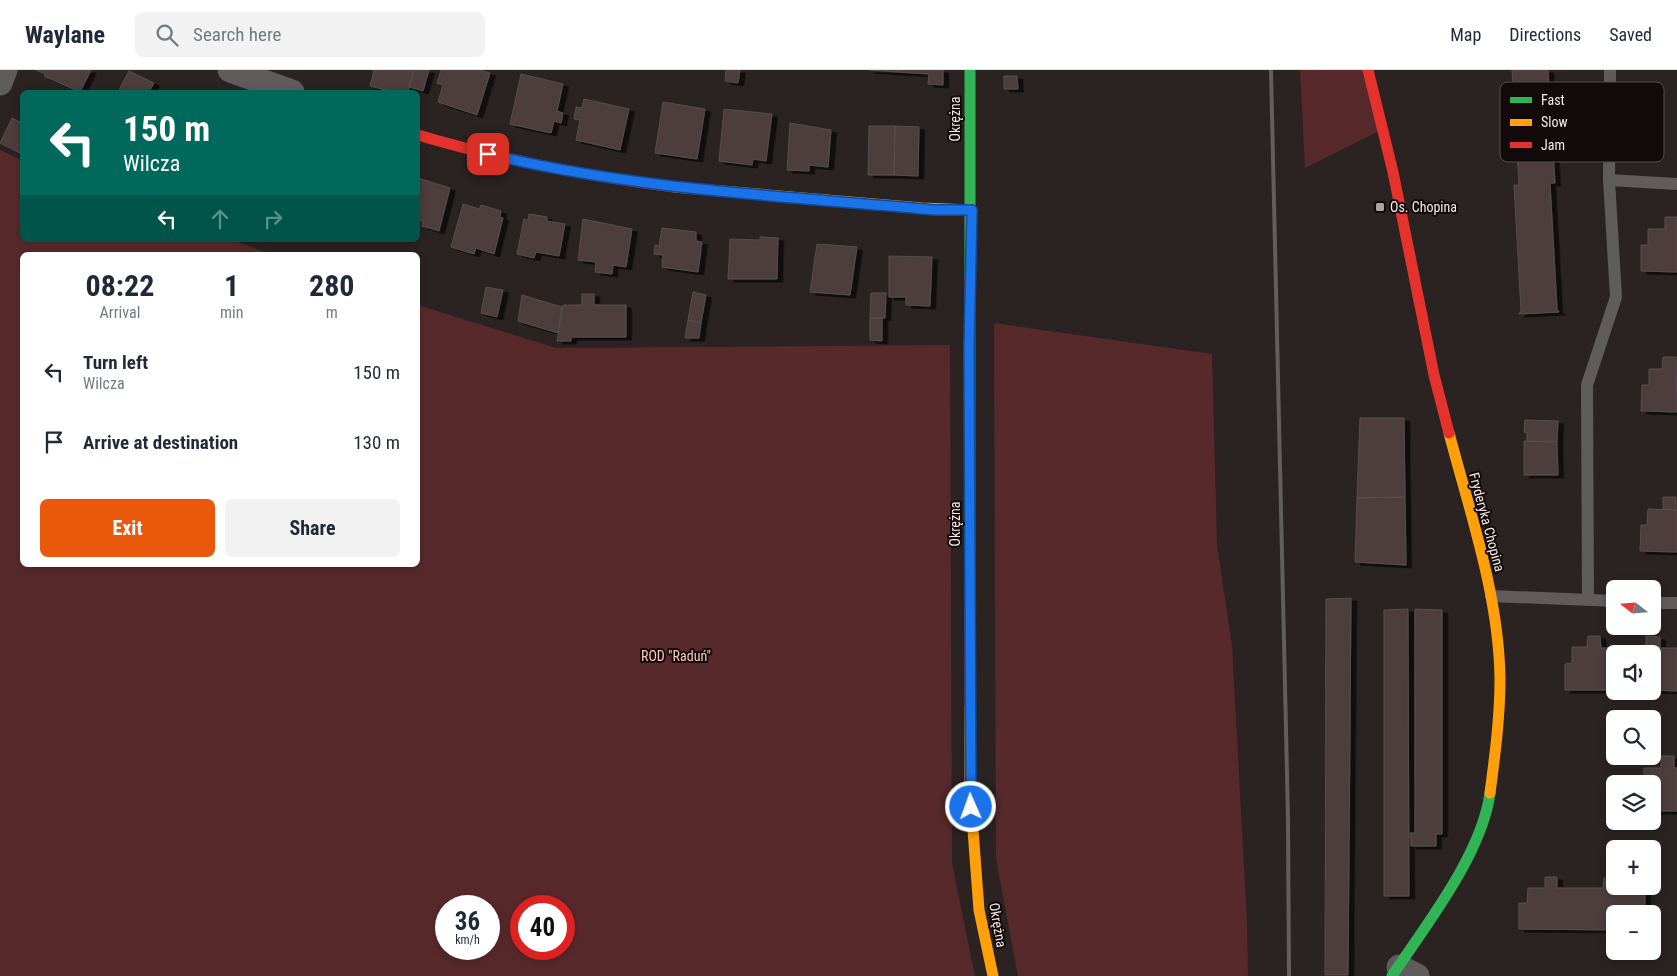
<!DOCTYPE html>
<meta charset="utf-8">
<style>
body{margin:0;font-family:"Roboto Condensed",sans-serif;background:#f2f2f3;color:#1f2937;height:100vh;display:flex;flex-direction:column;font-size:19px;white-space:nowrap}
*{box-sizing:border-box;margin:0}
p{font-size:16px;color:#747a83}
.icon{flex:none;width:28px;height:28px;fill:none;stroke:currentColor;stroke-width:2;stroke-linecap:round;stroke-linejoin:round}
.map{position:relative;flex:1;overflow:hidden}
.panel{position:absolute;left:20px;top:182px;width:400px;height:315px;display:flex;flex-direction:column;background:#fff;border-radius:8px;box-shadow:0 2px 8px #0003}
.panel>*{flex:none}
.hud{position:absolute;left:20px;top:20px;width:400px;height:152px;border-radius:8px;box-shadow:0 2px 8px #0003;background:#00695c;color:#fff;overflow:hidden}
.needle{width:32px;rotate:287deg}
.controls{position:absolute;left:1606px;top:510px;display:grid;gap:10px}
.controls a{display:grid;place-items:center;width:55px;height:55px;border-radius:8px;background:#fff;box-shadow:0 2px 8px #0003;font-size:25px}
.speed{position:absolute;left:435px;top:825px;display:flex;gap:10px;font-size:25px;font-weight:700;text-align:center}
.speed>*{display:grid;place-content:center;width:65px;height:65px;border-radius:50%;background:#fff;box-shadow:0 2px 8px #0003;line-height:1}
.speed small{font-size:12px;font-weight:400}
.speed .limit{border:8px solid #d22;background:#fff;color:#111}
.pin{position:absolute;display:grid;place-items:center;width:42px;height:42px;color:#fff;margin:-21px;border-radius:10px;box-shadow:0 2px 8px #0006}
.me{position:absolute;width:55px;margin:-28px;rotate:358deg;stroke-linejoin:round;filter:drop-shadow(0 0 4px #0008)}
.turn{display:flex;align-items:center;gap:18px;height:105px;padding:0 20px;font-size:22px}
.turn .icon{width:65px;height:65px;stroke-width:2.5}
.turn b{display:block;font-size:35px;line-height:42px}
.lanes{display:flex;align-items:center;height:48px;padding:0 20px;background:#0003;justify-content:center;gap:25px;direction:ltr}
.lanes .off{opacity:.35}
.eta{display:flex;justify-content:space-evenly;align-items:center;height:85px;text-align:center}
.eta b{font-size:30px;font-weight:700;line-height:35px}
.cta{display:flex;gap:10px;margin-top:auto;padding:10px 20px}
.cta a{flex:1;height:58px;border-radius:8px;background:#ea580c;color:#fff;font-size:20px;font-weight:700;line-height:58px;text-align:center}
.cta a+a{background:#f2f2f3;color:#1f2937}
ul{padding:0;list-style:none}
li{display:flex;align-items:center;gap:15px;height:70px;padding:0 20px}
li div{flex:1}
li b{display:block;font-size:19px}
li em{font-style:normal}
header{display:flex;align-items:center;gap:30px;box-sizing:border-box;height:70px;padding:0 25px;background:#fff;border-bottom:1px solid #e0e1e3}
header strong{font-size:24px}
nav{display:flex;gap:28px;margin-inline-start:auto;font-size:18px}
.search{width:350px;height:45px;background:#f2f2f3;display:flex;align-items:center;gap:12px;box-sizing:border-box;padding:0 18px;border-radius:8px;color:#747a83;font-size:19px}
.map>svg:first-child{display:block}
</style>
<header>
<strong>Waylane</strong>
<div class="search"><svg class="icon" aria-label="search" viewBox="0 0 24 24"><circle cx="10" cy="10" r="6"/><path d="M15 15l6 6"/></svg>Search here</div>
<nav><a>Map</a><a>Directions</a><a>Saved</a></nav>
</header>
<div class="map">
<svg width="1677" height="906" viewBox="0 0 1677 906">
<defs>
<filter id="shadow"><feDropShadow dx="5.5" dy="3" stdDeviation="0" flood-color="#0009"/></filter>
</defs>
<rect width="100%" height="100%" fill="#2b2222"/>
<path fill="#57292b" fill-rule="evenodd" d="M1300,0H1368L1381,60L1305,98Z
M0,80L22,90V170H231L274,185H22V495H418V235L556,278L950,275L952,793L975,906H0ZM446,836H489V879H446ZM521,836H564V879H521Z
M994,253L1212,284L1217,475L1232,575L1247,853L1248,906H1018L996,789Z"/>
<path fill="#4d3e3e" stroke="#564e4e" filter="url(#shadow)" d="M36,0H91L80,22L44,6L45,4Z
M372,0H414L408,22H393L370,16L374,1Z
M414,0H429L423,21L409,17Z
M441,0H480L490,3L477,45L438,32L443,15L437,13Z
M726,0H740L738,13L725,11Z
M869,0H897V2Z
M897,0H943V15L928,14L929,4L897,2Z
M1512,0H1548L1555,113H1550L1557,239L1559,242L1519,244L1521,241L1514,115H1519Z
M129,1L154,13L149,22H118Z
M521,4L563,14L557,41L563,43L561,53L554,51L551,63L510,54Z
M1004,6H1017L1018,19H1004Z
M584,29L629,39L620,80L576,70L580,50L574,49L576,37L582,38Z
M663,32L705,39L697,89L655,83Z
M724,39L772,44L766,91L753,89L752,95L719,91Z
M12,48L22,53V84L0,73Z
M790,53L831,60L828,97L809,95V101L787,100Z
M869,56H895L894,105H868Z
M895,56L919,57L918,106L894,105Z
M418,108L450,118L439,161L422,156L423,151L418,150Z
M463,134L479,139L481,135L501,141L500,147L503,148L494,184L476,178L474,184L451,177Z
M529,144L547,147V151L565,154L559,186L536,182L534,188L517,184L524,149L528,150Z
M1665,147H1677V202L1641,201V175H1648V159H1665Z
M583,149L632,159L626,197L613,195L612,204L595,202L596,192L578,190Z
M662,158L696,162V171L702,172L698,202L662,197L663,185L654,184L655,175L659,176Z
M760,167L778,168L777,209H728L730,169L760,170Z
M817,174L857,177L850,225L810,222Z
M889,186L932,187L930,236L906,235V227H889Z
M486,217L503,220L497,247L481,243Z
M693,222L706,225L701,253L688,250Z
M871,223H886L885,248H870Z
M582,224H594V235H626V267H571V271H557L563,235H582Z
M522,225L562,237L558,263L518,251Z
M870,248H882V271L870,270Z
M688,250L701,253L699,268H685Z
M1663,287H1676L1677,342L1641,341L1642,315H1649V299H1662Z
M1360,348H1404L1405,427L1357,428Z
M1525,350L1558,351L1557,372L1527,371V363L1524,362Z
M1524,371L1557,372L1558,405H1524Z
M1405,427L1406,495L1355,492L1357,428Z
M1663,427H1676V440L1663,439Z
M1648,439L1677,440V482L1640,481L1641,455H1647Z
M1351,528L1348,905H1325L1326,529Z
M1408,539L1409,826H1384V540Z
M1415,539L1442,540V764H1436V776H1411L1410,763H1415Z
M1588,566H1600L1601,578H1646V566L1660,567V578H1677V621L1652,620V584H1615V620H1565V594L1572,593V577H1587Z
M1661,686H1674V698H1677V741H1652V714H1638L1644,713V698H1661Z
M1545,807H1557V818H1603L1604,808H1615V818L1645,819V841H1649V844H1615V860L1519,859V833H1527L1528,818H1545Z"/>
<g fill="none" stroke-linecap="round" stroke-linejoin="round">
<path stroke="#605c5c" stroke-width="12" d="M1609,110L1610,0
M1491,526L1615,531
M1588,530L1587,315L1616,227L1609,110L1677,114
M1652,533H1677"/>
<path stroke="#605c5c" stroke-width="25" d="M230,0L292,22
M0,13L5,0
M1399,897L1417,906"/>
<path stroke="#30b455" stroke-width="11" d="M970,0V208
M1392,906C1426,855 1482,784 1490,723"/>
<path stroke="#ff9f0a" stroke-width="11" d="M674,117L922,138L971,140
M1449,363C1470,443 1499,526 1500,609C1500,647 1495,685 1490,723
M970,638V720L979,840L993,906"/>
<path stroke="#e5322d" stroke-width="11" d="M1368,0L1393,102L1434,305L1449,363
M418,65C502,90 587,106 674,117
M970,208V638"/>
<path stroke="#635e5e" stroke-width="4" d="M1271,0L1288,748L1289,906"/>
</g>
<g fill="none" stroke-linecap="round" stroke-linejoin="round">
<defs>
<path id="route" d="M488,84C635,120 785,126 935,140H972L969,278L971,737"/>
</defs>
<use href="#route" stroke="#114b97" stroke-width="12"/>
<use href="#route" stroke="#1a73e8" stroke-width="9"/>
</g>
<rect fill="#aea3a3" stroke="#120a0a" stroke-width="2" x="1375" y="132" width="10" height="10" rx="2.5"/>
<g text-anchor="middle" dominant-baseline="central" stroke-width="4" stroke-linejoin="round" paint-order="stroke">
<g font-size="14" fill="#f5e9e9" stroke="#120a0a">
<text transform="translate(955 49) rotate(-90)">Okrężna</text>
<text transform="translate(1487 452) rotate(75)">Fryderyka Chopina</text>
<text transform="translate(955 454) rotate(-90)">Okrężna</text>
<text transform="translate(998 855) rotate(80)">Okrężna</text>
</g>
<g font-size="14" fill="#f5e9e9" stroke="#120a0a" text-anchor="start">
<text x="1390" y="137">Os. Chopina</text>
</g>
<g font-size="14" fill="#fbc3c3" stroke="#120a0a">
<text x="676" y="586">ROD "Raduń"</text>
</g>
</g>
<rect x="1500" y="12" width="164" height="80" rx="8" fill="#120a0a" stroke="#564d4d" stroke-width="1"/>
<rect x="1510" y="27" width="22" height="6" fill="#30b455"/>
<rect x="1510" y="49" width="22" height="7" fill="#ff9f0a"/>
<rect x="1510" y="72" width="22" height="6" fill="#e5322d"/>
<g font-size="14" fill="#f5e9e9">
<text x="1541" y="35">Fast</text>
<text x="1541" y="57">Slow</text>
<text x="1541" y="80">Jam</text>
</g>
</svg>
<div class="controls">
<a><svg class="needle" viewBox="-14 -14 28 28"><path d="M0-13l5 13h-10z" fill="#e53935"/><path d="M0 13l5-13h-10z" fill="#747a83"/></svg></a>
<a><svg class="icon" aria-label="sound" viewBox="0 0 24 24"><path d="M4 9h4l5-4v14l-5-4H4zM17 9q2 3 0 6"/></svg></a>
<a><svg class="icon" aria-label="search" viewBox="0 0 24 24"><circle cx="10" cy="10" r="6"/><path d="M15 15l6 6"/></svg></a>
<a><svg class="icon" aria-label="layers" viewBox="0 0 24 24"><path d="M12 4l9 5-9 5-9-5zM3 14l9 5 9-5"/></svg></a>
<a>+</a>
<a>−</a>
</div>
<div class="speed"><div>36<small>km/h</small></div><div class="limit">40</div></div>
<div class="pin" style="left:488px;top:84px;background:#d93025"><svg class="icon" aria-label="arrive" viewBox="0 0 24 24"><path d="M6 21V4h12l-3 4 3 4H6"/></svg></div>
<svg class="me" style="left:971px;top:737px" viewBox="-20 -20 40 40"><circle r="17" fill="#1a73e8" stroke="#fff" stroke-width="3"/><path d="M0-11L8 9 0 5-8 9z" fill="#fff"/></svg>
<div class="hud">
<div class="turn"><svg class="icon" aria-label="left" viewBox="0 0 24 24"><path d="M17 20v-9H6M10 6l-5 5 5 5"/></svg><div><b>150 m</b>Wilcza</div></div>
<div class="lanes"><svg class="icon" aria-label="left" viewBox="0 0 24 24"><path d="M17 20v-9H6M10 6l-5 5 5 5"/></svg><svg class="icon off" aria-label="ahead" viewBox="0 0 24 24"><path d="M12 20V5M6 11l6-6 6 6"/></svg><svg class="icon off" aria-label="right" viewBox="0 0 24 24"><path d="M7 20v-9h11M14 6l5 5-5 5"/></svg></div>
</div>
<section class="panel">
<div class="eta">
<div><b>08:22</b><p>Arrival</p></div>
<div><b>1</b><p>min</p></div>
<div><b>280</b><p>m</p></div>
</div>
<ul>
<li><svg class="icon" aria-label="left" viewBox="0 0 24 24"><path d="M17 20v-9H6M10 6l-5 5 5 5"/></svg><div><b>Turn left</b><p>Wilcza</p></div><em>150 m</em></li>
<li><svg class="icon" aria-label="arrive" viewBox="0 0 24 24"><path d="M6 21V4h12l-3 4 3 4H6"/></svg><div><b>Arrive at destination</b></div><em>130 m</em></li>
</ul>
<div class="cta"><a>Exit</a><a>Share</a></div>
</section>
</div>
